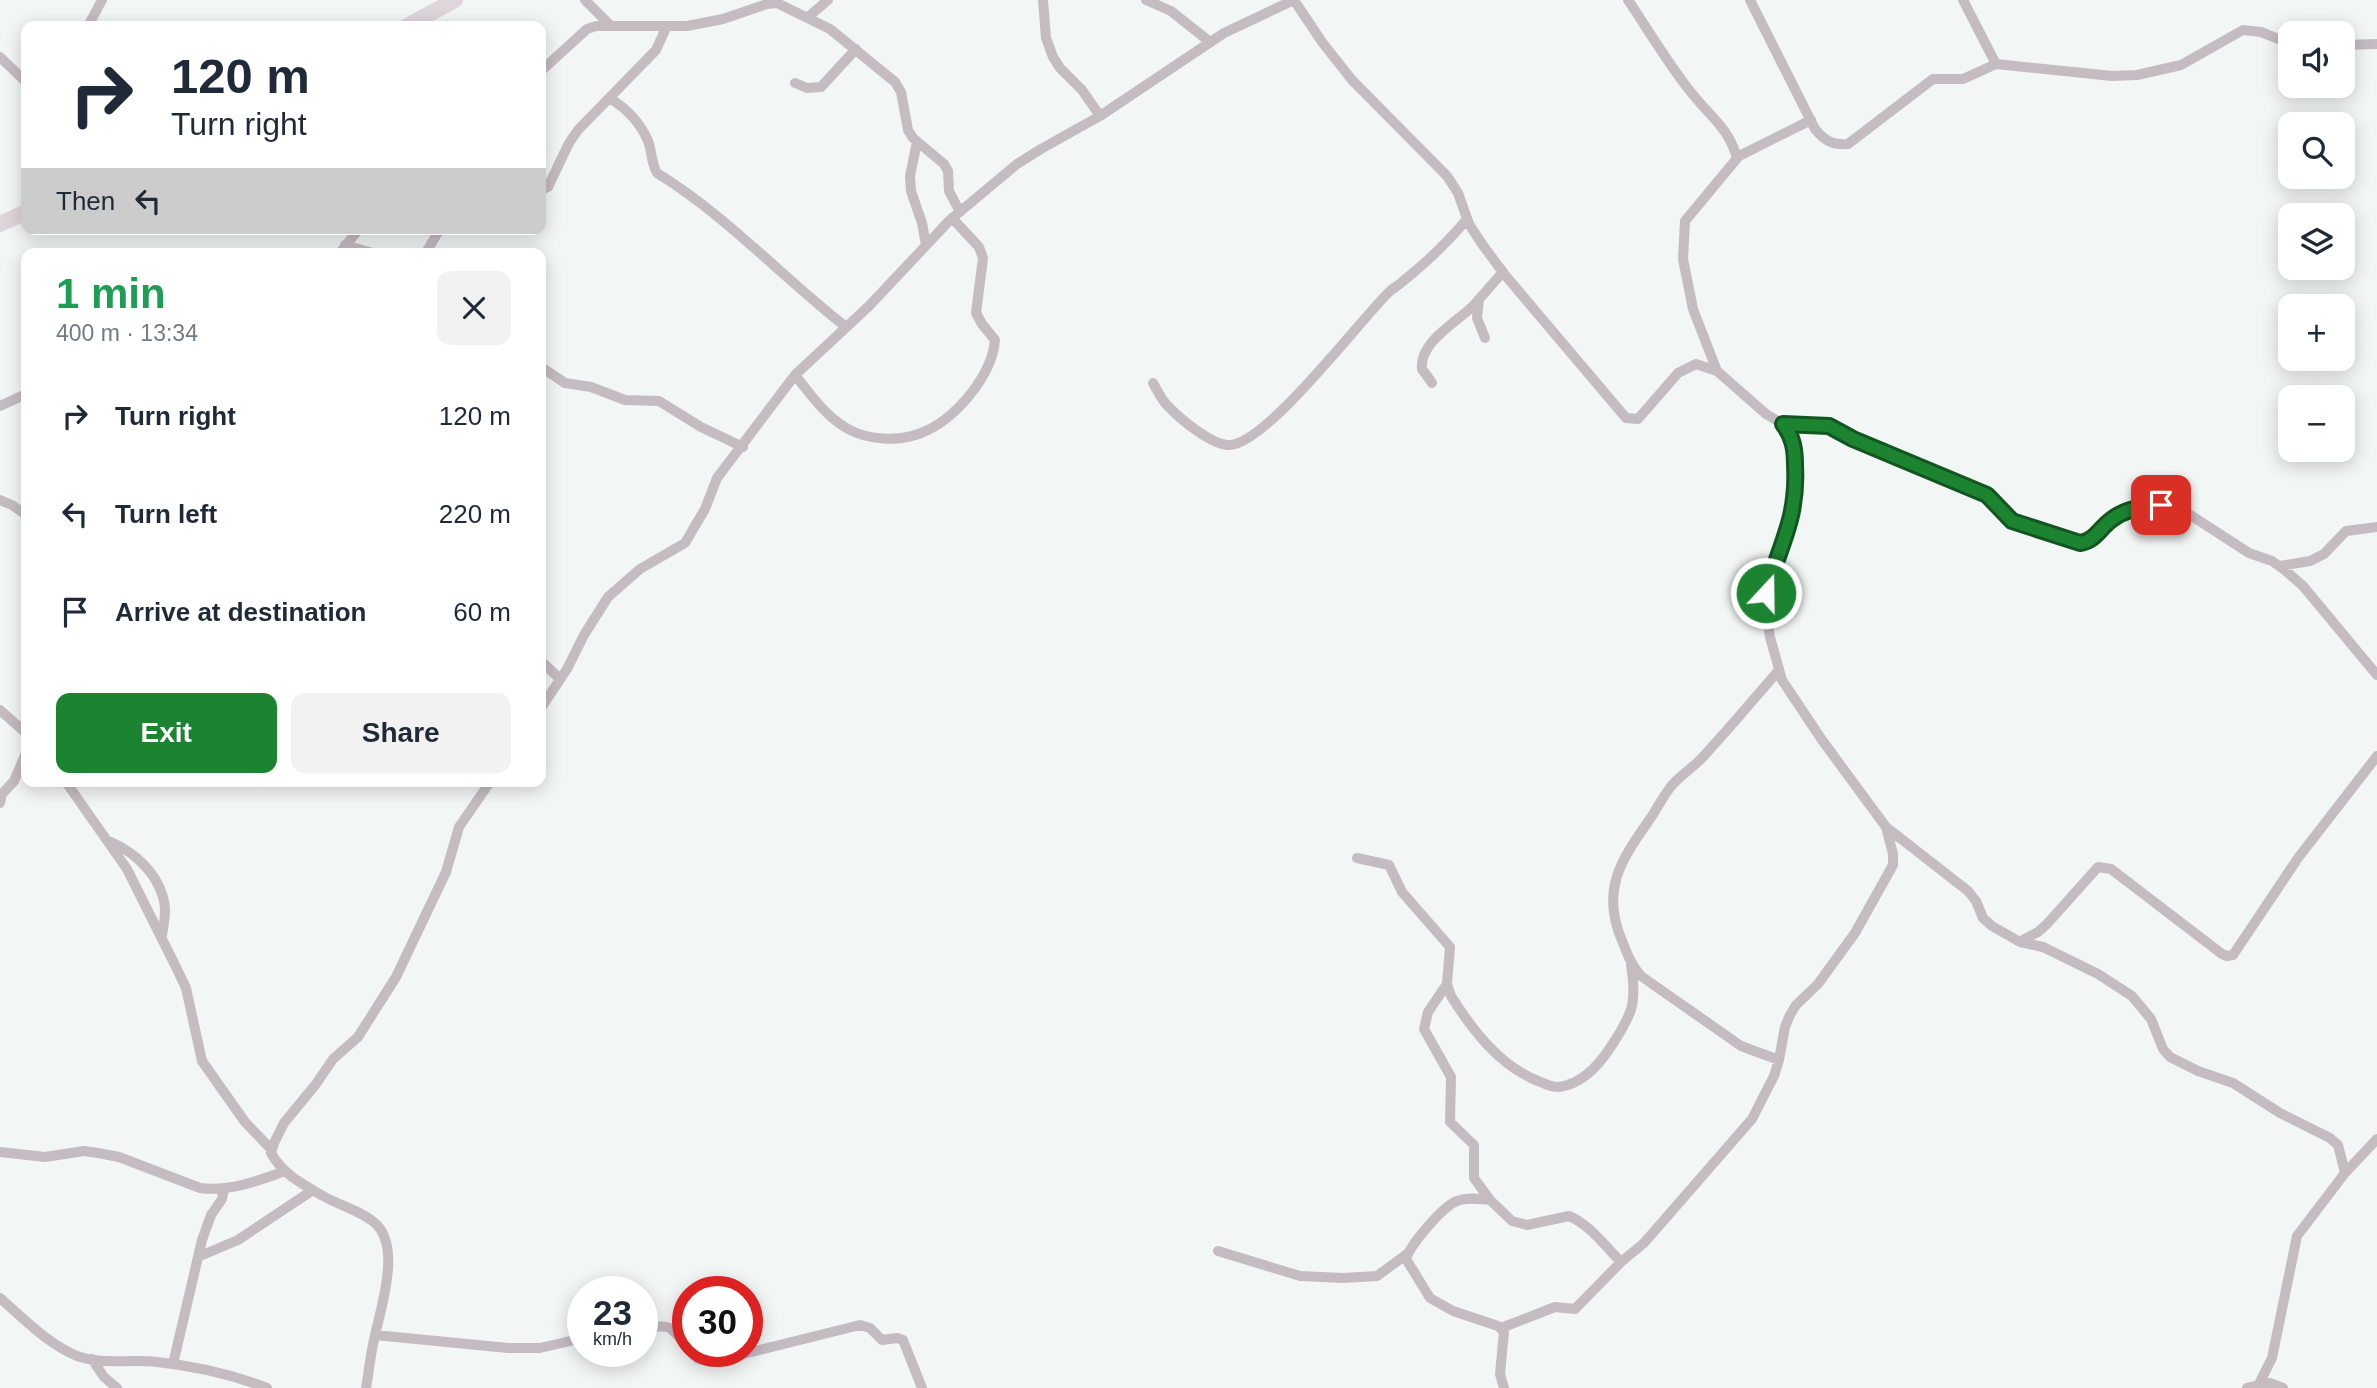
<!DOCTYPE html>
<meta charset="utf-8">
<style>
body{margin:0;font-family:Helvetica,sans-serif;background:#f2f2f3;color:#1f2937;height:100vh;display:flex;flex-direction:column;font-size:26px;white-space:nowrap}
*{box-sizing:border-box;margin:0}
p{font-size:23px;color:#747a83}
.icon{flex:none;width:38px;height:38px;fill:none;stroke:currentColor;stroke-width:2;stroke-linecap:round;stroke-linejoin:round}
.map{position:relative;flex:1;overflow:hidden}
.sheet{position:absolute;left:21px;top:248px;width:525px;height:539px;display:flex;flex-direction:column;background:#fff;border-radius:14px;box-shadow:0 4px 18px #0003}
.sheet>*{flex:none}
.top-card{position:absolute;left:21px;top:21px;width:525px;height:214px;border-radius:14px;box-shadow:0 4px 18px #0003;background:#fff;color:#1f2937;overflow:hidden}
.controls{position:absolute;left:2278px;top:21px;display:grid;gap:14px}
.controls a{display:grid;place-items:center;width:77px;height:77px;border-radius:14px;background:#fff;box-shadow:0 4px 18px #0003;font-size:35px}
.speed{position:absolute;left:567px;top:1276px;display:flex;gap:14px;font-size:35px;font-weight:700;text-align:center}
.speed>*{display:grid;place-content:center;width:91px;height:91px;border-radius:50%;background:#fff;box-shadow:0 4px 18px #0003;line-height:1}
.speed small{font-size:18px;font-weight:400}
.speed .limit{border:10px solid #d22;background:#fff;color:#111}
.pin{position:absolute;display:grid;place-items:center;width:60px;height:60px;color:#fff;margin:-30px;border-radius:14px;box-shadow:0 4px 10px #0006}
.me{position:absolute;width:77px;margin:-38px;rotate:21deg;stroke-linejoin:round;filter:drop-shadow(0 0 5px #0008)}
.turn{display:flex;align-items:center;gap:24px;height:147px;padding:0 35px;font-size:32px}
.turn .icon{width:91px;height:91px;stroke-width:2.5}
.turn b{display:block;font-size:49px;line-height:60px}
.then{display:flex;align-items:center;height:66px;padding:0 35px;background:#0003;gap:14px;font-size:26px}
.round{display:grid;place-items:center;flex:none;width:74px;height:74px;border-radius:14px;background:#f2f2f3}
.head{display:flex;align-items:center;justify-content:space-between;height:119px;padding:0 35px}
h1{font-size:42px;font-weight:600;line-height:52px;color:#1e9e55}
.cta{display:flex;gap:14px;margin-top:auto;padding:14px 35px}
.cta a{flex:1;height:80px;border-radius:14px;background:#1c8331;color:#fff;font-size:28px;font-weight:600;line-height:80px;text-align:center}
.cta a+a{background:#f2f2f3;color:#1f2937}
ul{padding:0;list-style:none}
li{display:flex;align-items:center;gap:21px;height:98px;padding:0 35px}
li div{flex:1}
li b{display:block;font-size:26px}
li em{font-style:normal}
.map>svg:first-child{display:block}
</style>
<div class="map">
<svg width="2377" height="1388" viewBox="0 0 2377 1388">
<rect width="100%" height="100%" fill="#f2f6f5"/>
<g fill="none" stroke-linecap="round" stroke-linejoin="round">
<path stroke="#c5bcc2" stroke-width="10" d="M585,0L610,25
M1043,0L1046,38L1053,57L1060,68L1082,90L1100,116
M1146,0L1171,11L1210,42
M1294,0L1322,42L1352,80L1447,176L1458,193L1469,224L1482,244L1505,275L1626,418L1638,419L1678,373L1696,364L1717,371L1766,414L1783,424L1791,434L1795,448L1796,476L1794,511L1785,544L1769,580L1765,603L1770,637L1782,680L1822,740L1886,827L1968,891L1976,901L1983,918L1992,926L2020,942L2043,947L2098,974L2132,996L2151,1019L2163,1049L2170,1057L2198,1071L2233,1083L2280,1113L2330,1138L2338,1145L2345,1173
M1628,0C1649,31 1667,62 1690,91C1709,116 1728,126 1737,158
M1750,0L1815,129C1825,141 1832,145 1848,144L1933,79H1963L1996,64L2112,76L2137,75L2181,65L2243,30L2261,32L2291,44
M1963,0L1996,64
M808,17L828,0
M88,26L102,0
M2343,45L2377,44
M0,57L26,82
M541,71L587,29L596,26H687L723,19L767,4L777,3L830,29L895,82L901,92L908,130L913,138L944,164L948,171L949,191L960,212
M795,83L807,88L821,87L856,49
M611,99C627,109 640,122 648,141C652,151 651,163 657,173C727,216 782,277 846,327
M917,142L910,176L911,191L922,223L926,245
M541,190L548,187L569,143L578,130L656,50L666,28
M345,245L376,254
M339,254L359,229
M425,254L440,229
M1479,299L1477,318L1485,338
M541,367L565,383L591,387L625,400L659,401L701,427L743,447
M1717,371L1693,309L1683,259L1685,221L1739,156L1811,120
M795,375C811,395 825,416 848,429C868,440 899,442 921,433C955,420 992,376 995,340L982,324L976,313L983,258L979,247L952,218
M1153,383C1157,390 1161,399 1167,405C1179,418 1211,445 1229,445C1266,445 1360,320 1389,292C1393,288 1398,286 1402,282C1426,263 1448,242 1467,219
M1432,383L1422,369C1419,342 1457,322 1473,306C1483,295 1493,283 1503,272
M0,406L26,394
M1783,424L1829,426L1853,439L1987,495L2012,521L2080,543L2090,540L2111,519L2133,508L2160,505L2178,507L2249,553L2272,561L2286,571L2303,586L2377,675
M0,500L12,505L26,515
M2280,566L2310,561L2324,554L2346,531L2377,527
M541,661L560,679
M541,708L567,669L584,635L608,597L640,569L685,543L705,509L717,478L795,375L869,306L950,220L1017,164L1041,149L1100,116L1224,33L1294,0
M0,710L26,733
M66,782L127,869L175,965L186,988L202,1061L245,1122L272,1150
M0,803L2,794L14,781L26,753
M111,842C134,852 156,872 163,897C167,909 164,923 162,935
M1357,858L1389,865L1402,892L1450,947L1447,984L1451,996C1473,1031 1500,1066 1538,1081C1544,1083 1552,1088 1559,1087C1582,1084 1600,1064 1612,1045C1633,1013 1637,1003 1631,965
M2021,941L2038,932L2047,924L2098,867L2111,869L2222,954L2227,956L2233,955L2298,858L2377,756
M1447,984L1428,1012L1424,1029L1451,1077L1450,1122L1474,1145V1178L1490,1200L1512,1221L1527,1225L1569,1216C1589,1224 1606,1247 1621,1262
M1779,1060L1741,1046L1641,976C1632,966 1628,956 1623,943C1599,889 1622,859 1652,816C1659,805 1665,793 1673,784C1681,775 1692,768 1701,759C1728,730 1753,700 1779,670
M0,1152L45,1157L84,1151L98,1153L119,1157L200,1188C229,1192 258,1181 285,1171
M1490,1200C1479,1199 1468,1197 1457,1201C1443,1206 1410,1245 1406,1259L1430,1298L1453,1311L1498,1326L1504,1332L1500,1374L1504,1388
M1218,1251L1300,1276L1343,1278L1377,1276L1407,1254
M200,1256L238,1240L313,1190
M0,1298C24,1319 48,1344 77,1356C102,1365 131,1359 157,1362C195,1366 231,1374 267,1388
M642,1328C672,1324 670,1325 688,1349
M1501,1328L1555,1307L1575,1309L1621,1262L1644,1243L1752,1119L1774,1076L1779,1060L1785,1027L1790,1015L1796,1005L1818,984L1855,933L1893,865V854L1886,827
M375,1335L508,1348H540L583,1338
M690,1351L698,1359L711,1362L860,1325L870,1328L882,1340L897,1338L903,1340L922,1388
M92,1359L104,1377L117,1388
M173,1364L202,1240L211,1215L222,1199L224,1189
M2259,1384L2272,1358L2297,1236L2345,1173L2377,1139
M366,1388C369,1372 370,1356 374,1340C380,1310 401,1250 377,1225C364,1212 341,1206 325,1197C304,1185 283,1175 271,1153L274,1143L284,1123L316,1084L333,1059L358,1037L396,977L446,872L459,827L490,782
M2247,1388L2270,1383L2283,1388"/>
<path stroke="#dfd6dc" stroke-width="16" d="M407,26L455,0
M0,224L26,212"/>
</g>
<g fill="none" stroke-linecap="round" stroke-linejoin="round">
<defs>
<path id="route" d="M1766,593C1780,544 1798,519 1795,465C1795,449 1793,437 1783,424L1829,426L1853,439L1987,495L2012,521L2080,543C2095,541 2100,528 2111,520C2126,508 2143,507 2161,505"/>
</defs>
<use href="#route" stroke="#125520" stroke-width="18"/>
<use href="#route" stroke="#1c8331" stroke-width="12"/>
</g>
</svg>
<div class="controls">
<a><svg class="icon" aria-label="sound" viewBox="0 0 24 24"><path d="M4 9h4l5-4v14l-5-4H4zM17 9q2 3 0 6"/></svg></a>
<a><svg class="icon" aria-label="search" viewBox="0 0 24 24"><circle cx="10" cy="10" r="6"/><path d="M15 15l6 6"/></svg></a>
<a><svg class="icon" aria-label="layers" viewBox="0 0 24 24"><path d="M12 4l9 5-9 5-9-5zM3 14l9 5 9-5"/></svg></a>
<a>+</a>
<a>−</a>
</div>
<div class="speed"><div>23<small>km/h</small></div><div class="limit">30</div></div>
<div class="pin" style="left:2161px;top:505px;background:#d93025"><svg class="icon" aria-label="arrive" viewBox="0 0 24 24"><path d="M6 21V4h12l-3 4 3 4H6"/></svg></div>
<svg class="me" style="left:1766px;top:593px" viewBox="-20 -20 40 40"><circle r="17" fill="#1c8331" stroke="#fff" stroke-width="3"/><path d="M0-11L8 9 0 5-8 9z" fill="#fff"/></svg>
<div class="top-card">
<div class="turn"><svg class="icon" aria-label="right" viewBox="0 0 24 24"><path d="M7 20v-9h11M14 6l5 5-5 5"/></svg><div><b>120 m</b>Turn right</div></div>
<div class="then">Then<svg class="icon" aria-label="left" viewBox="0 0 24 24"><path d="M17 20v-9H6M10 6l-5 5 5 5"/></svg></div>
</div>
<section class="sheet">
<div class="head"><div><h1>1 min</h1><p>400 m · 13:34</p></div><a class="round"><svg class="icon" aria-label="close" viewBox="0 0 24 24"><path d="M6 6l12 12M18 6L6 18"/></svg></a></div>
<ul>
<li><svg class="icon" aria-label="right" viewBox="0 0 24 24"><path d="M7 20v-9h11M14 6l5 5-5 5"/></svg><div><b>Turn right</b></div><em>120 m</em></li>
<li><svg class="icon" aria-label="left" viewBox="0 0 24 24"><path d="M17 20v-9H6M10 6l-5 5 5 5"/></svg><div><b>Turn left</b></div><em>220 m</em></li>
<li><svg class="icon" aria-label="arrive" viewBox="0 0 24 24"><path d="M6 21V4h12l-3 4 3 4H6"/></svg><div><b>Arrive at destination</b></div><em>60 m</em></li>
</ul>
<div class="cta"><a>Exit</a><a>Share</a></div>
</section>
</div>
